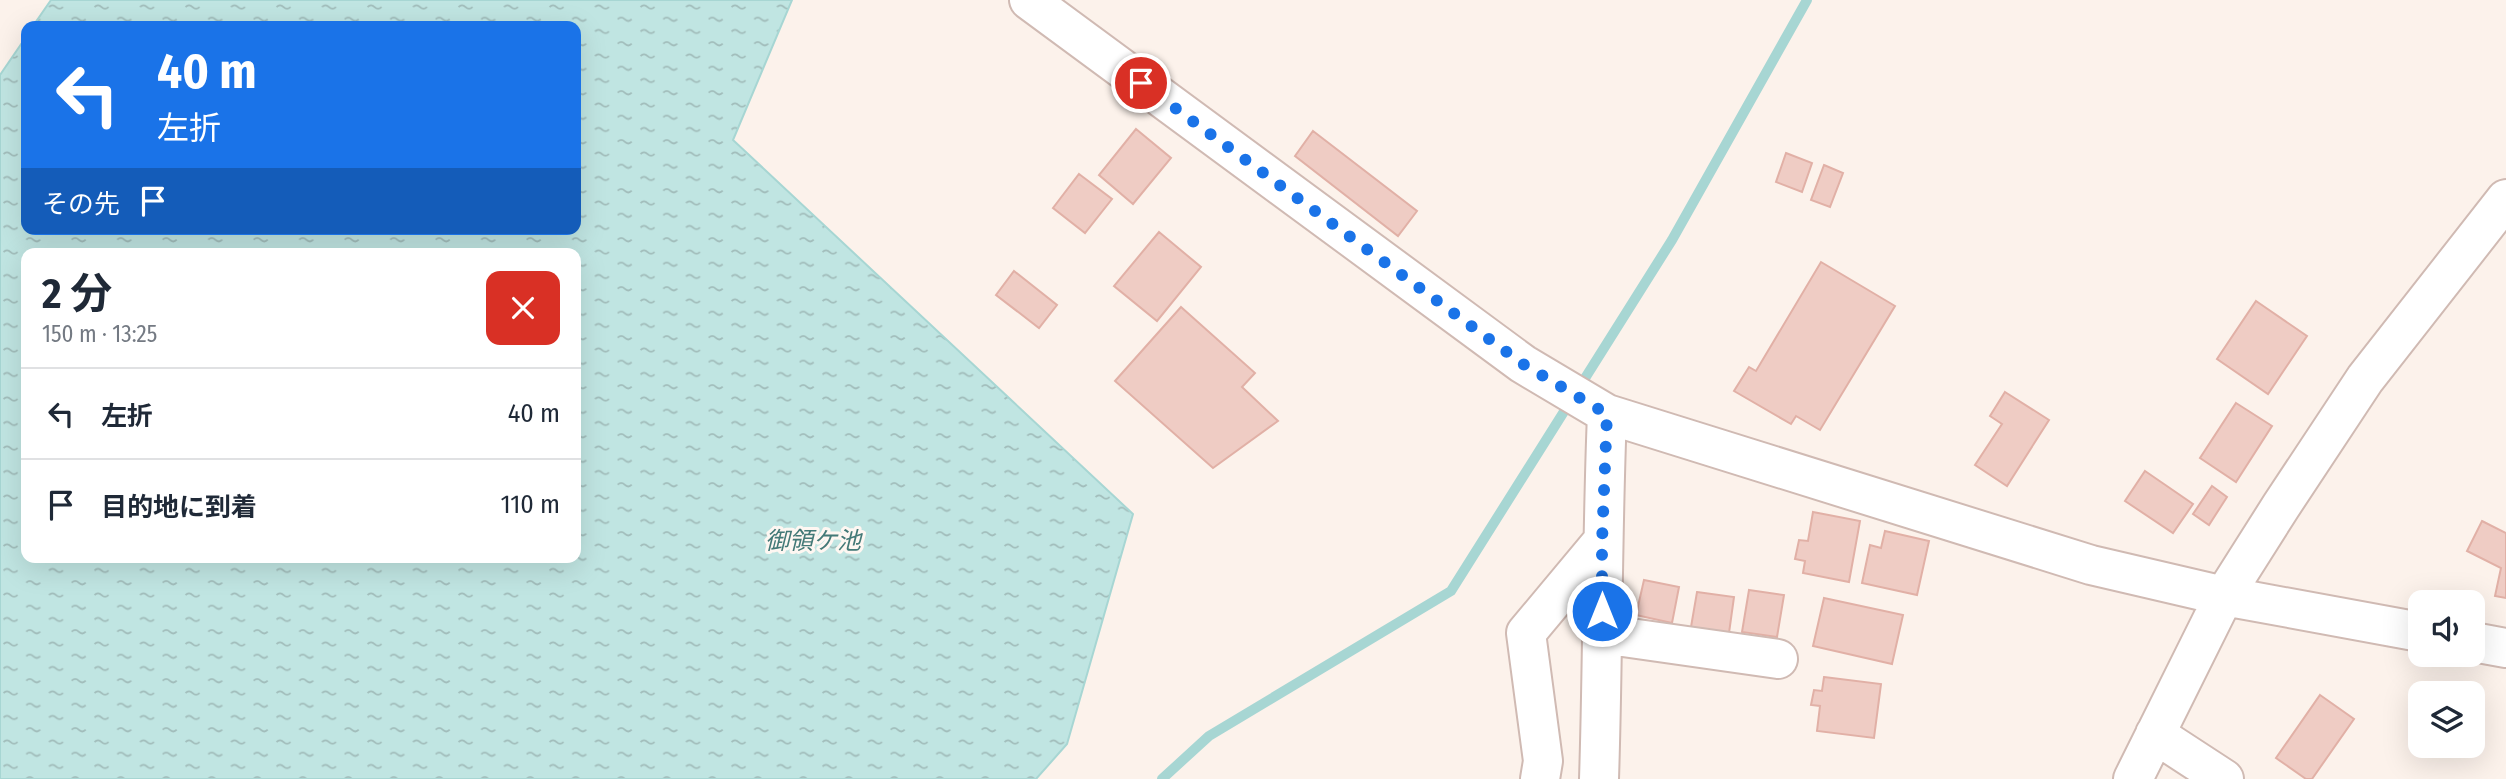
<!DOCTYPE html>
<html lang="ja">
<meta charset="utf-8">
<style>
body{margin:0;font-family:"Fira Sans Condensed","Noto Sans JP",sans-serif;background:#f6f6f7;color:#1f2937;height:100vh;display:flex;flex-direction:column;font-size:26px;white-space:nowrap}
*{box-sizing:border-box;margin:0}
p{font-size:23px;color:#747a83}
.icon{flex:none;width:38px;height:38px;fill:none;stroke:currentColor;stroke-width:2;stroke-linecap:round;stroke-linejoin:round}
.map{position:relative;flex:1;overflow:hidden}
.drawer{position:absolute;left:21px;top:248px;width:560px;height:315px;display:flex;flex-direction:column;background:#fff;border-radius:14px;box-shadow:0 7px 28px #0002}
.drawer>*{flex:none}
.guide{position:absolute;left:21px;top:21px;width:560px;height:214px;border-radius:14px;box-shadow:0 7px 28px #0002;background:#1a73e8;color:#fff;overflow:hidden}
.fabs{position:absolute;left:2408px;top:590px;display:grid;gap:14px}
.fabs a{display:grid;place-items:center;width:77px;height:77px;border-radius:14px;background:#fff;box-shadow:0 7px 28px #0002;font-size:35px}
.pin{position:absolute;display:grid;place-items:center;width:60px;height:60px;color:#fff;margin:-30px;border:4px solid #fff;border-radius:50%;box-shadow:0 2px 7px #0007}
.me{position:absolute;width:77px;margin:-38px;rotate:0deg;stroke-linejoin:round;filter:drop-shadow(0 0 5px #0008)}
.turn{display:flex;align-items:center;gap:24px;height:147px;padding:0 21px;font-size:32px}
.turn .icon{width:91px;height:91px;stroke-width:2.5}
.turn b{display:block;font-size:49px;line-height:60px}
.then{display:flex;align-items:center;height:66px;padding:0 21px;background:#0003;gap:14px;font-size:26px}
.round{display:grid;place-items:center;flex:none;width:74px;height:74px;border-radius:14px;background:#f6f6f7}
.summary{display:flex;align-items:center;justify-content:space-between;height:119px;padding:0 21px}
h1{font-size:42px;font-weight:700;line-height:52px}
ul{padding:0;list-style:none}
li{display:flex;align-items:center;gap:21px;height:91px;padding:0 21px;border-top:2px solid #e0e1e3}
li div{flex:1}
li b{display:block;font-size:26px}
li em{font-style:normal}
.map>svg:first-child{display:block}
</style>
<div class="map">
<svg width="2506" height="779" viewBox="0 0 2506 779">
<defs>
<pattern id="water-ripples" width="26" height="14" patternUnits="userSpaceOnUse" patternTransform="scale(1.75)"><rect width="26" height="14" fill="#c0e5e2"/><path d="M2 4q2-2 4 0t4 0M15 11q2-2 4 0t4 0" fill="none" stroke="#a1bcba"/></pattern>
</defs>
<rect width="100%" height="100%" fill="#fcf2eb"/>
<path fill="url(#water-ripples)" stroke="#a7d6d3" stroke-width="2" fill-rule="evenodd" d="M51,0H792L733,140L1133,514L1067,744L1036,779H0V75L26,37V229H576V26H33ZM26,254H576V558H26Z"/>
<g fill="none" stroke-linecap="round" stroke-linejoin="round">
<path stroke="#a7d6d3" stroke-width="10" d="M1162,779L1209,736L1451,591L1672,240L1807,0"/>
</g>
<path fill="#efccc4" stroke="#e1b0a6" stroke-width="2" d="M1136,129L1171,158L1133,204L1099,175Z
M1313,131L1417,211L1398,236L1295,156Z
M1786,153L1812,163L1802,192L1776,182Z
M1824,165L1843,173L1830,207L1811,200Z
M1079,174L1112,199L1085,233L1053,208Z
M1159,232L1201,267L1157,321L1114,286Z
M1821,262L1895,306L1820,430L1796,416L1791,424L1734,391L1749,367L1756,371Z
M1014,271L1057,305L1039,328L996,295Z
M2256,301L2307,336L2268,394L2217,359Z
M1181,307L1255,373L1242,387L1278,421L1213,468L1115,381Z
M2005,392L2049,420L2007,486L1975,465L2002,424L1990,416Z
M2236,403L2272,426L2236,482L2200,458Z
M2145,471L2193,504L2173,533L2125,501Z
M2212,486L2227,497L2209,525L2193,514Z
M1813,512L1860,521L1849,582L1803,573L1805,561L1795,559L1799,540L1808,541Z
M2482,521L2506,533V598L2495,596L2501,568L2467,551Z
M1885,531L1929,541L1917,595L1862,583L1870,545L1881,548Z
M1644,580L1679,587L1672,623L1636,615Z
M1749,590L1784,595L1777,637L1742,632Z
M1697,592L1734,597L1729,633L1691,627Z
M1824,598L1903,615L1892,664L1813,646Z
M1824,677L1881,684L1874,738L1817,731L1820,706L1811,705L1814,690L1822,691Z
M2320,695L2354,719L2312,779H2306L2276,758Z"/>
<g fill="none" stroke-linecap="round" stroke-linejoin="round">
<defs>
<path id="minor" d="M1029,0L1523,364L1607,414L2091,565L2224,596L2420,632
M1602,634L1778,659
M2473,642L2506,648
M2155,734L2224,779
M1540,779L1543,761L1526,633L1602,542
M1599,779C1603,657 1602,536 1607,414
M2133,779L2224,596L2281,506L2365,379L2506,199"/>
</defs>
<use href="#minor" stroke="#d0bab3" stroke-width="42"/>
<use href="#minor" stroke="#fff" stroke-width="38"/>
</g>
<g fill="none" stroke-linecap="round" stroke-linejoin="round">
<path stroke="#1a73e8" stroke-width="12" stroke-dasharray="0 21.6" d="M1141,83L1523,364L1607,414L1602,542V611"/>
</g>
<g text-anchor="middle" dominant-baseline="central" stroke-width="6" stroke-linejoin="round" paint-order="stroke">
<g font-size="24" font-style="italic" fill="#437977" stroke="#fef7f2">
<text x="813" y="541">御領ケ池</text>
</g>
</g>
</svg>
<div class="fabs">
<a><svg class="icon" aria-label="sound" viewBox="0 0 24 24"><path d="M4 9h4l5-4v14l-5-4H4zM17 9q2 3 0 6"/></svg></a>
<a><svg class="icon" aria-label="layers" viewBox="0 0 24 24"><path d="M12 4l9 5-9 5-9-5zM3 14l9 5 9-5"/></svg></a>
</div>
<div class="pin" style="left:1141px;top:83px;background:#d93025"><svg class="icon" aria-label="arrive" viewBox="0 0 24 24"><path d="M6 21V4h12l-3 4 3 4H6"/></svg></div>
<svg class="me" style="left:1602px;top:611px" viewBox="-20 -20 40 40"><circle r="17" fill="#1a73e8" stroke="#fff" stroke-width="3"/><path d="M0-11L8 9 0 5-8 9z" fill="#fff"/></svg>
<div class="guide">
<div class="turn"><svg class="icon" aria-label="left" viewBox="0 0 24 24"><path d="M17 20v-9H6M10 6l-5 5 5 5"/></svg><div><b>40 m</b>左折</div></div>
<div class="then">その先<svg class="icon" aria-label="arrive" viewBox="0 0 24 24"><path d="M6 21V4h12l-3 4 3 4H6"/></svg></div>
</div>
<section class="drawer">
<div class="summary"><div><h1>2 分</h1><p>150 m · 13:25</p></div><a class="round" style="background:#d93025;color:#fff"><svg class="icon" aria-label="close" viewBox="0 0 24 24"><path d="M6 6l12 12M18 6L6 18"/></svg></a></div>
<ul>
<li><svg class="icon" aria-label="left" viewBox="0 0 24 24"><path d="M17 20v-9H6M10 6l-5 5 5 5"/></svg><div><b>左折</b></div><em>40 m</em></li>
<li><svg class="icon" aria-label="arrive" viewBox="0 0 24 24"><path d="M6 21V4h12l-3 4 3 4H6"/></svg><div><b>目的地に到着</b></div><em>110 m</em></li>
</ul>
</section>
</div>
